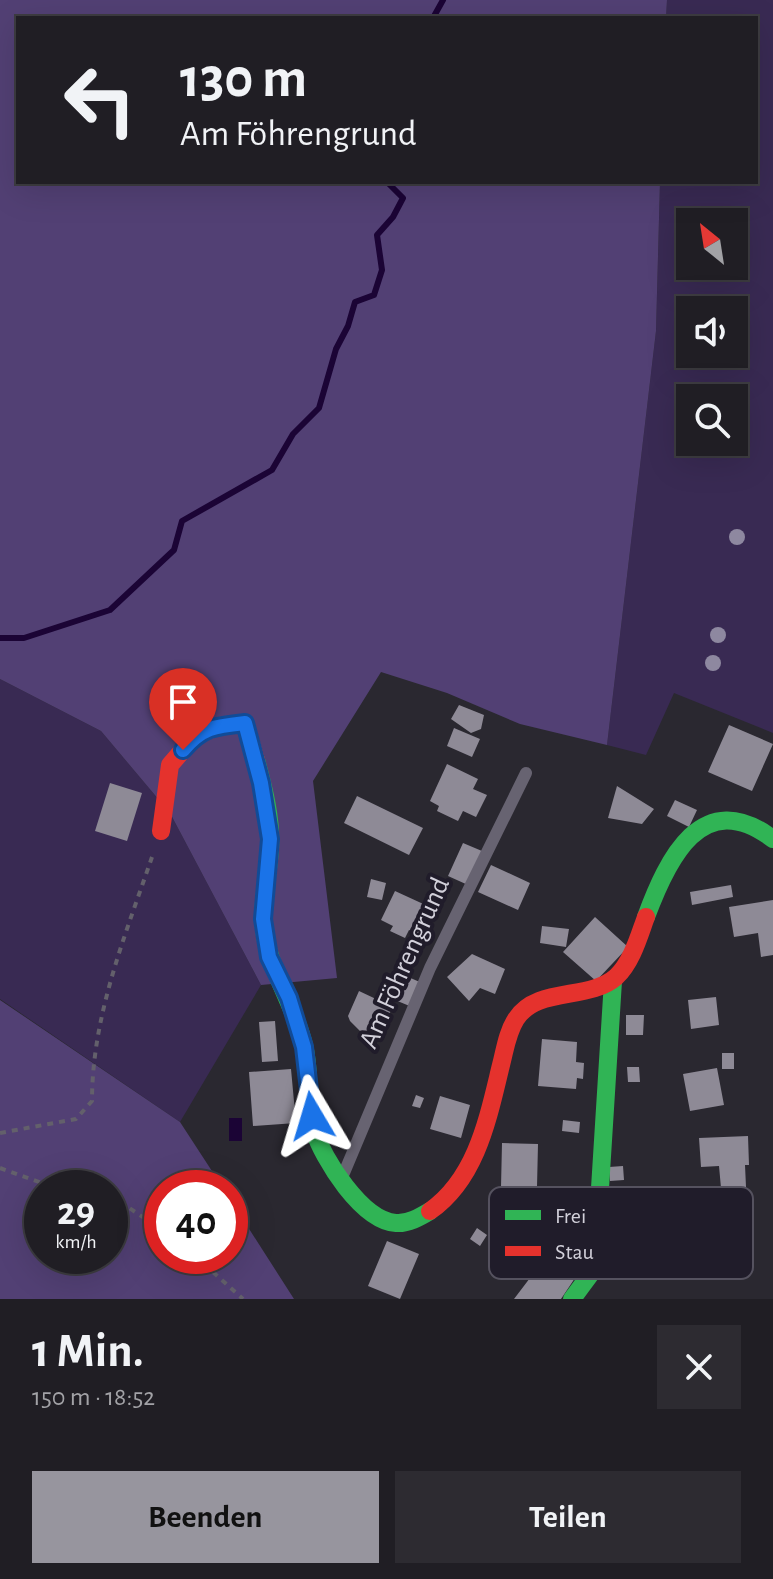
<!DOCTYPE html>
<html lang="de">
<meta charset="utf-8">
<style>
body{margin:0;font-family:"Alegreya Sans",sans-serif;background:#2d2b31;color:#f1f3f6;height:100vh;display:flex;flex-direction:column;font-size:30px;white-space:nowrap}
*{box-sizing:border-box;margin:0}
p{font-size:26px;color:#a2a2a6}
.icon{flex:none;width:44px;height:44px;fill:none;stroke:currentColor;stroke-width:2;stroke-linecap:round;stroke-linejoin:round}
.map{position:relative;height:1299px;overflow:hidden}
.panel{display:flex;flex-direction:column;background:#201e24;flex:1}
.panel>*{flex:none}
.banner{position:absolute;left:16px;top:16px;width:742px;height:168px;border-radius:0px;box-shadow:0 8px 32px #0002,0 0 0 2px #3d3c41;background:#201e24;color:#f1f3f6;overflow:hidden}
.needle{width:52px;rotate:330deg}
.controls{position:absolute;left:676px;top:208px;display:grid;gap:16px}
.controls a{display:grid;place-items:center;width:72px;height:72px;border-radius:0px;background:#201e24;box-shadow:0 8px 32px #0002,0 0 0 2px #3d3c41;font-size:40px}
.speed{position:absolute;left:24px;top:1170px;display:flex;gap:16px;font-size:40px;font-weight:700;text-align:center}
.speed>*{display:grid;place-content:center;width:104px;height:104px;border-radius:50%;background:#201e24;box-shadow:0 8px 32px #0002,0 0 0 2px #3d3c41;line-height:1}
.speed small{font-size:20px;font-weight:400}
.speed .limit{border:12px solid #d22;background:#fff;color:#111}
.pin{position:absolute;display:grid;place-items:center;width:68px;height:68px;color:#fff;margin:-82px -34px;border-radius:50% 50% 50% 0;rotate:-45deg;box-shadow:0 0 8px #0007}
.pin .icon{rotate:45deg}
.me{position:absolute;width:88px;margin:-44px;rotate:353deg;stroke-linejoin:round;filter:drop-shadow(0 0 6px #0008)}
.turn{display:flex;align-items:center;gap:28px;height:168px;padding:0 32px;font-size:36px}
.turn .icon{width:104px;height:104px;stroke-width:2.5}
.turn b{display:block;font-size:56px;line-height:68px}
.round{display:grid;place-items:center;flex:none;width:84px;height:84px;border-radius:0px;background:#2d2b31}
.summary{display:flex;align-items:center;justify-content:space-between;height:136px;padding:0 32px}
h1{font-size:48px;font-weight:600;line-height:60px}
.primary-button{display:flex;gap:16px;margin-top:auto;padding:16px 32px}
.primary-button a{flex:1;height:92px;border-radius:0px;background:#97959e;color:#111;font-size:32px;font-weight:600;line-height:92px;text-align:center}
.primary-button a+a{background:#2d2b31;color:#f1f3f6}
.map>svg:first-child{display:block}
</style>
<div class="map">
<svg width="773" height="1299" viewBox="0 0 773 1299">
<rect width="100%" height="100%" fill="#2a2830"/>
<path fill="#392a53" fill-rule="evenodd" d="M667,0H773V733L674,693L646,755L607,745L656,331L660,182H756V18H666ZM690,222H734V266H690ZM690,310H734V354H690ZM690,398H734V442H690Z
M0,679L101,731L170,813L261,985L180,1122L0,999Z"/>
<path fill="#524074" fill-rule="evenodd" d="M0,0H667L666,18H18V182H660L656,331L607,745L520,724L447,693L381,672L313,781L337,978L261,985L170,813L101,731L0,679Z
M0,1000L180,1122L223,1188H162V1256H230V1199L294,1299H0ZM42,1188H110V1256H42Z"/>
<path fill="#1b0435" d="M229,1118H242V1141H229Z"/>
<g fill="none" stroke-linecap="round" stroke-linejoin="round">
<path stroke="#1b0435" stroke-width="6" d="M433,18L443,0
M0,638H24L110,610L174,550L182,521L272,470L293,434L319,408L336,349L348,326L355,302L374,295L382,270L377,235L393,217L403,198L387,182"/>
</g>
<path fill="#8e8a96" d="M459,705L484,715L481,729L471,733L451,719Z
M729,725L773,744L752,791L708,772Z
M454,728L480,739L472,757L447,746Z
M447,764L478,779L473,789L487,795L476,817L463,811L458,821L437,811L439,806L430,801Z
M110,783L142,793L127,841L95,831Z
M617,786L654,809L642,824L608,818Z
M357,796L423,828L409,855L344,823Z
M675,800L697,810L689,827L667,816Z
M463,843L482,851L468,885L448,876Z
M491,865L530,883L518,910L478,892Z
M371,879L386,883L382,900L367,897Z
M731,885L733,897L692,905L690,892Z
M395,891L432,908L420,934L409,930L405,938L390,931L393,926L381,920Z
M773,900V955L761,957L758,933L734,937L729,907Z
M595,917L628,947L596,981L563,952Z
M542,926L569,929L566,947L540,943Z
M472,954L505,969L495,994L480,988L469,1001L447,977Z
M406,976L422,983L412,1007L395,1000L397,996L386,991L392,979L403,984Z
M359,991L393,1007L380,1032L360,1031L350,1021L348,1016Z
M716,997L719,1025L691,1029L688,1000Z
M626,1015H644L643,1035H626Z
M275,1021L278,1061L262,1062L259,1022Z
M542,1039L577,1042L576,1062L584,1063L583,1079L577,1078L576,1089L538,1086Z
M722,1053H734V1069H722Z
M627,1067H639L640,1082H628Z
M717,1068L724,1105L690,1111L683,1074Z
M291,1069L296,1123L253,1126L249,1072Z
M416,1095L424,1098L420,1108L412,1106Z
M440,1096L470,1105L461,1138L430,1129Z
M563,1120L580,1122L579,1133L562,1131Z
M748,1136L749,1165H745L746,1187L721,1188L719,1166L701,1167L699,1138Z
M502,1143L538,1144L537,1187H501Z
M623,1166L624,1180L610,1181L609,1167Z
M477,1228L487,1235L480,1246L470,1239Z
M387,1241L419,1254L400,1299L368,1286Z
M552,1249L581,1269L561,1299H514Z"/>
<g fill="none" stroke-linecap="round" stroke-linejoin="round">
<path stroke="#63606b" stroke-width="4" stroke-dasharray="6 6" stroke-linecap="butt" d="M0,1133L76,1119L92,1101C92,1016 125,936 152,857
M0,1168L50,1186L74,1188
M110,1195L162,1230
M195,1256L243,1299"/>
<path stroke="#676371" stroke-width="12" d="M344,1173L430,968L526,773"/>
<path stroke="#30b455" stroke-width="18" d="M256,760C264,789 272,820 270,850C268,879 260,907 265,936C272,974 295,1007 304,1045C311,1073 306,1102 314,1130C323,1159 362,1221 396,1223C408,1224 420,1217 430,1211
M646,917C667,860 702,785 773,839
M572,1299L595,1268L613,981"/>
<path stroke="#e5322d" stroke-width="18" d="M161,831L170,765L196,735L220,726L245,723L256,760
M430,1211C477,1178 488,1118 501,1065C505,1050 507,1033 516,1019C537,986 589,1001 616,977C632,962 639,936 646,917"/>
</g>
<g fill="#8e88a0">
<circle cx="737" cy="537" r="8"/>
<circle cx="718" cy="635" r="8"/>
<circle cx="713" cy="663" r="8"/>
</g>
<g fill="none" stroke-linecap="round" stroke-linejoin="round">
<defs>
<path id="route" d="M183,750C202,727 216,726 245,723L261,783L270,839L263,919L269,957L289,998L304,1047L312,1116"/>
</defs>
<use href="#route" stroke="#114b97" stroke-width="20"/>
<use href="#route" stroke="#1a73e8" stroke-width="14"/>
</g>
<g text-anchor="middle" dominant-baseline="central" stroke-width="8" stroke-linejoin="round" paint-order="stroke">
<g font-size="28" fill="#d2d0da" stroke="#201c2a">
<text transform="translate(405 963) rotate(-66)">Am Föhrengrund</text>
</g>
</g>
<rect x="489" y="1187" width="264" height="92" rx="12" fill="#201c2a" stroke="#55525f" stroke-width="2"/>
<rect x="505" y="1210" width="36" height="10" fill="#30b455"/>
<rect x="505" y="1246" width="36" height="10" fill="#e5322d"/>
<g font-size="22" fill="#d2d0da">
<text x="555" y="1223">Frei</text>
<text x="555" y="1259">Stau</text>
</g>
</svg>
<div class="controls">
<a><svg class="needle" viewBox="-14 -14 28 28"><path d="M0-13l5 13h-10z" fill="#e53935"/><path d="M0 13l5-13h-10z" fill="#a2a2a6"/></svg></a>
<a><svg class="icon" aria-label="sound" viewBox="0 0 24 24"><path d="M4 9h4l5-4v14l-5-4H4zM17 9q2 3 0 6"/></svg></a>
<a><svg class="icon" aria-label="search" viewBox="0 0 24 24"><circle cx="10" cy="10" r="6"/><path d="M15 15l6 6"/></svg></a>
</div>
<div class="speed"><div>29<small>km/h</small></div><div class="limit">40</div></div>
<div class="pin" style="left:183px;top:750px;background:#d93025"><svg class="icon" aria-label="arrive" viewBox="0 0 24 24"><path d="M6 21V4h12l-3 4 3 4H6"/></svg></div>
<svg class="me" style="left:312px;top:1116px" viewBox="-20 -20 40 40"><path d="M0-17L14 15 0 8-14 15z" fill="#1a73e8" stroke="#fff" stroke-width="4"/></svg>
<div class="banner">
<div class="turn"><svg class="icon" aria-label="left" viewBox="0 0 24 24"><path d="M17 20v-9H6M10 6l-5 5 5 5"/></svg><div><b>130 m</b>Am Föhrengrund</div></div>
</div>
</div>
<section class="panel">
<div class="summary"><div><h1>1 Min.</h1><p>150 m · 18:52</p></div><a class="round"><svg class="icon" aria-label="close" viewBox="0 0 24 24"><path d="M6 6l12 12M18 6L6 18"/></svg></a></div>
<div class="primary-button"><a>Beenden</a><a>Teilen</a></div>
</section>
